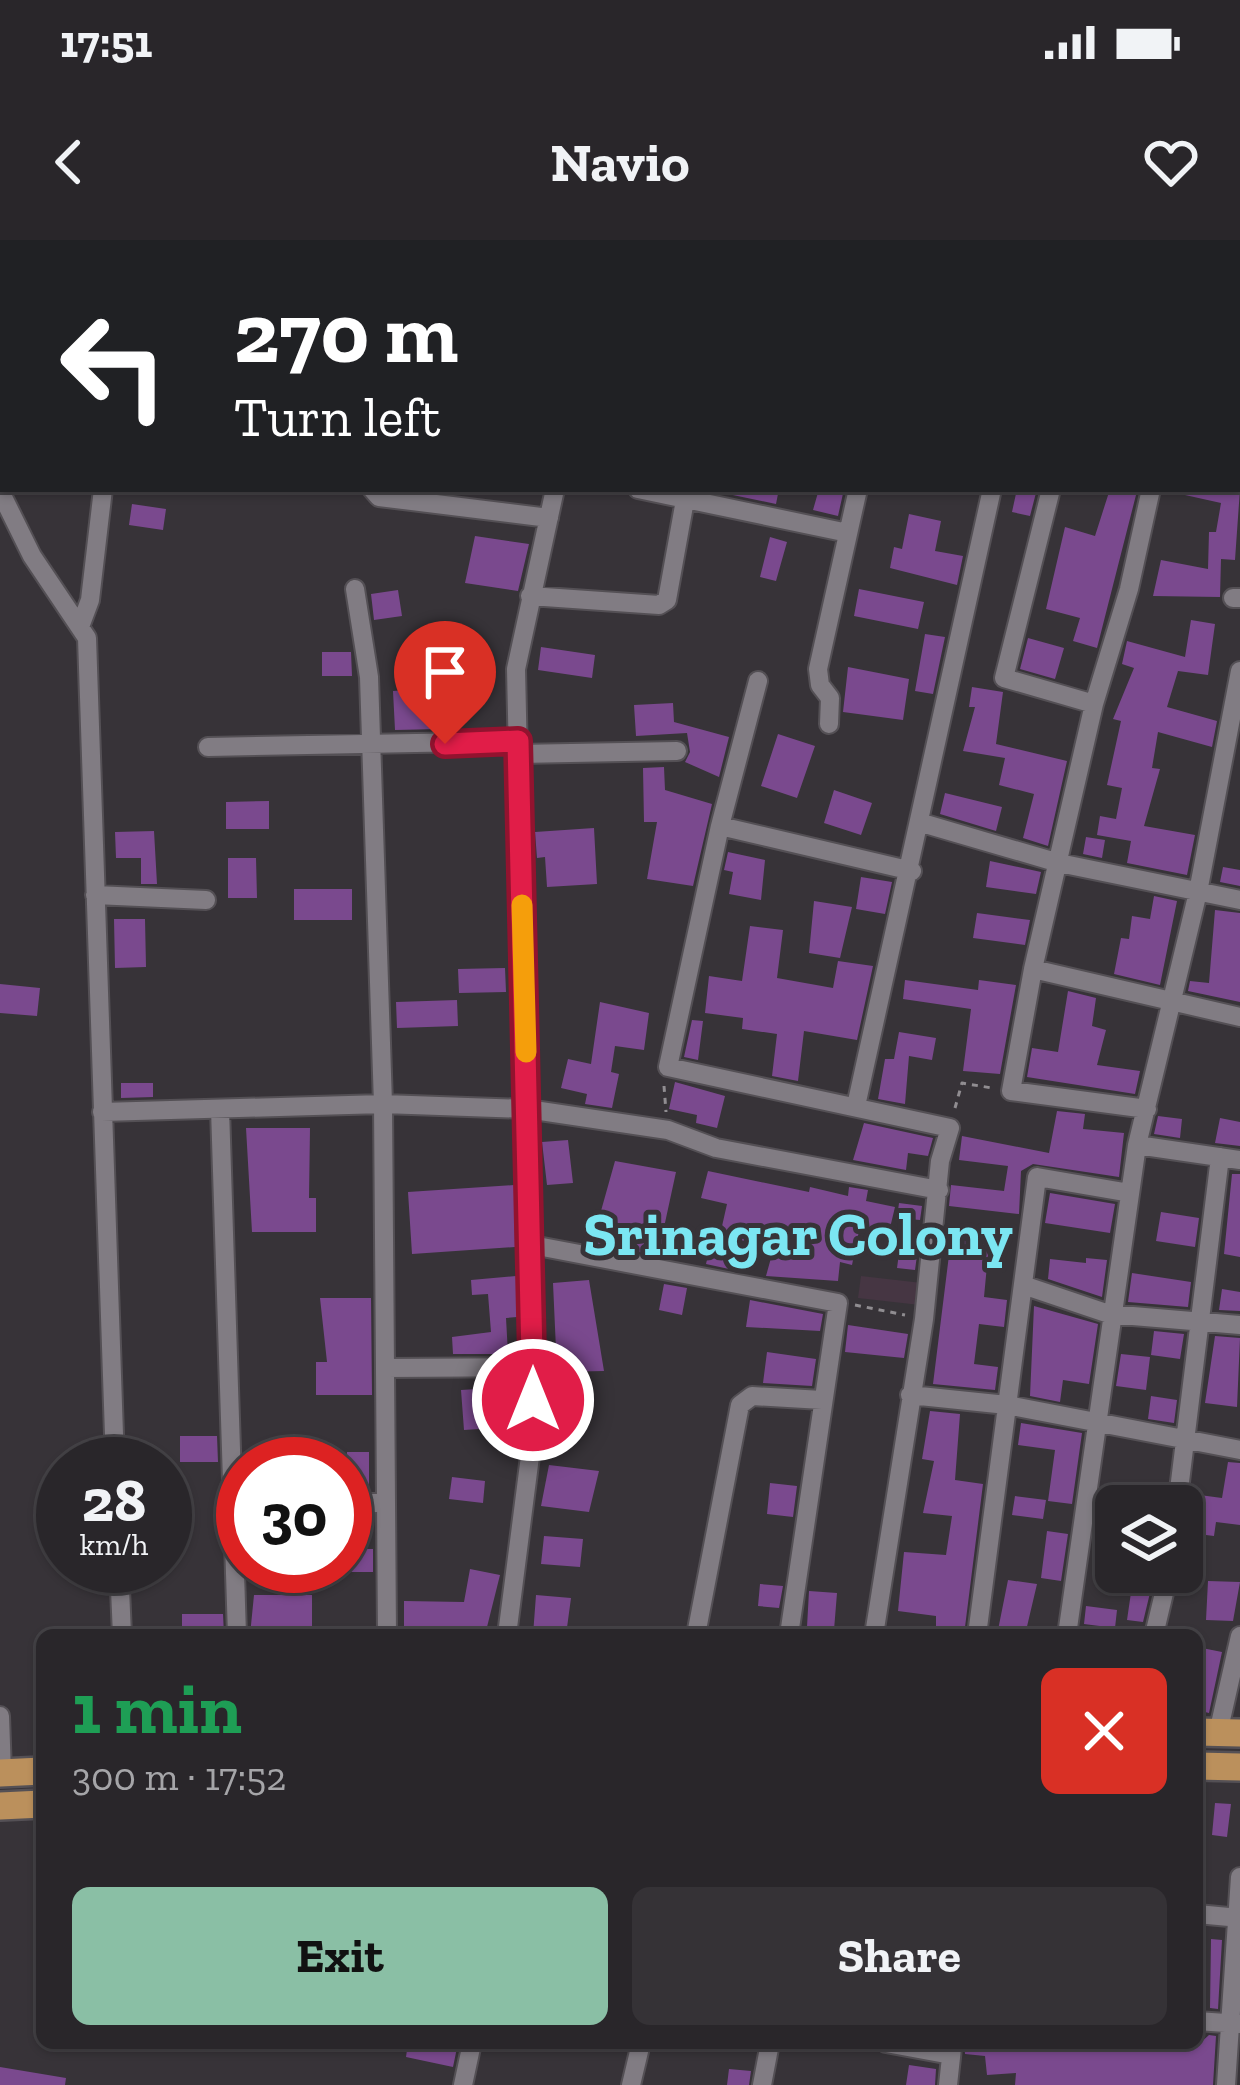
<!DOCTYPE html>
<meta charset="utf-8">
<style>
body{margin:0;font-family:"Zilla Slab",serif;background:#353236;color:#f1f3f6;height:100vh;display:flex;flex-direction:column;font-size:45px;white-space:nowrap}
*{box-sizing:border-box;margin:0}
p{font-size:39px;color:#a5a5a8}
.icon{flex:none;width:66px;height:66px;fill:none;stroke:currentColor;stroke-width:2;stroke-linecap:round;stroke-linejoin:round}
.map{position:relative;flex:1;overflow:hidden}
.sheet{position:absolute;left:36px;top:1389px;width:1167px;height:420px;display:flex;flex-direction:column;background:#29262a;border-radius:18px;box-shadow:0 3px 9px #0004,0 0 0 3px #454347}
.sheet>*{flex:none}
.banner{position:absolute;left:0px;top:0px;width:1242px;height:252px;box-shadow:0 3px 9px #0004,0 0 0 3px #454347;background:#202124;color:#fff;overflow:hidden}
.controls{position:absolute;left:1095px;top:1245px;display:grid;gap:24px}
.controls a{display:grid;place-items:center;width:108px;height:108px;border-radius:18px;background:#29262a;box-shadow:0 3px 9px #0004,0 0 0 3px #454347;font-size:60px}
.speed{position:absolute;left:36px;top:1197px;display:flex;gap:24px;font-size:60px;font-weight:700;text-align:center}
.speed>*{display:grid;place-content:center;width:156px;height:156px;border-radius:50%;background:#29262a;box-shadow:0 3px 9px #0004,0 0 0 3px #454347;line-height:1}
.speed small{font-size:30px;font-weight:400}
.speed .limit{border:18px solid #d22;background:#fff;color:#111}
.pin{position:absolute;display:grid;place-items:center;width:102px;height:102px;color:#fff;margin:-123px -51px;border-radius:50% 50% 50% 0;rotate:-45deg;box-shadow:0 0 12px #0007}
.pin .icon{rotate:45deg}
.me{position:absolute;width:132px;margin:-66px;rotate:0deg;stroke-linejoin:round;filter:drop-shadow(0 0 9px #0008)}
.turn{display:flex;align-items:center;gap:42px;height:252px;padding:0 36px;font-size:54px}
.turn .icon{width:156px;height:156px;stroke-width:2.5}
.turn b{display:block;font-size:84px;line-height:102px}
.round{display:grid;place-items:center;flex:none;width:126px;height:126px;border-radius:18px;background:#353236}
.headline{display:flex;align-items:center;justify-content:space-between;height:204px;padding:0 36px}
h1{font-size:72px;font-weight:700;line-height:90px;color:#1e9e55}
.primary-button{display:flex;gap:24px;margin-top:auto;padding:24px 36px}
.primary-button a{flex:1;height:138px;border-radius:18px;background:#8abfa5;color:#111;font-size:48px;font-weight:700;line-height:138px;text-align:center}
.primary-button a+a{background:#353236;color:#f1f3f6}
.status{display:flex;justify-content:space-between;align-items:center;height:84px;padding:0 60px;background:#29262a;direction:ltr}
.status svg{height:33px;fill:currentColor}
header{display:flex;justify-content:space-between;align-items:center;height:156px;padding:0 36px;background:#29262a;font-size:54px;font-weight:700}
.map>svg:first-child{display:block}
</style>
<div class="status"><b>17:51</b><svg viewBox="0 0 49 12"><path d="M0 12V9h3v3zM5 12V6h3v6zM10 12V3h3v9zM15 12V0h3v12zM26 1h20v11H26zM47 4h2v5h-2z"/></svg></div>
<header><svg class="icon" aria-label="back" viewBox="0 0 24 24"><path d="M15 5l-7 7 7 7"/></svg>Navio<svg class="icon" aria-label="heart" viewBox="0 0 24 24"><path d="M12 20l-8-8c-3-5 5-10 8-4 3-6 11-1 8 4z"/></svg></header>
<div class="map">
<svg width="1240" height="1845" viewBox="0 0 1240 1845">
<rect width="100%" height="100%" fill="#373338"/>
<path fill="#463643" d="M861,1036L922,1043L920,1065L858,1058Z"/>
<path fill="#7a498e" d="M704,249H779L776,264Z
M819,249H844L838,276L813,270Z
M1017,249H1037L1030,276L1012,272Z
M1110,249L1136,255L1097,408L1073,401L1080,378L1046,369L1065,287L1095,296Z
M1185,249H1240L1235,320L1221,319L1220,357L1153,356L1161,320L1208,329L1209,292H1216L1221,263L1185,255Z
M132,264L166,269L163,290L129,285Z
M909,274L941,281L935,311L963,316L957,345L890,328L894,307L902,309Z
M475,296L529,304L518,351L465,343Z
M770,297L787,302L776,341L760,337Z
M859,349L924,362L918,389L854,376Z
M398,350L402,376L374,380L371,354Z
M1191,380L1215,384L1208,435L1178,431L1167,467L1217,481L1212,507L1158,492L1152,528L1160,529L1144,586L1195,595L1187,635L1127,623L1131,601L1097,595L1100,576L1116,579L1122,548L1107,545L1121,481L1113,479L1134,428L1122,424L1127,401L1185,417Z
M925,394L945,397L933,454L915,451Z
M1028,398L1064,408L1055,439L1020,429Z
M541,407L595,415L592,438L538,430Z
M322,412H351L352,436H322Z
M848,427L909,439L903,480L843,472Z
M972,447L1003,452L996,504L1067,521L1048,606L1023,598L1034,554L999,545L1005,518L963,511L975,467H969Z
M436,448L439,489L395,490L393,451Z
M673,463L674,482L729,497L719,537L685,522L690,512L687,493L636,496L634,465Z
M778,494L815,506L797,558L761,546Z
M664,527L665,550L712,564L693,646L647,639L657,582H644L643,528Z
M834,550L872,563L861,595L824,583Z
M945,553L1002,567L996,591L940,574Z
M269,561V589H226V562Z
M594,588L597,644L547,647L545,617L537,618L535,592Z
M154,591L157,644H141V618H116L115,592Z
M1086,597L1105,600L1102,618L1083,614Z
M728,612L765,620L761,660L729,654L733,632L724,630Z
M228,618H256L257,658H228Z
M990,621L1041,632L1036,654L986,647Z
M1223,627L1240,630V646L1220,642Z
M861,637L892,642L885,674L856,669Z
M294,649H352V680H294Z
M1154,656L1177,661L1160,745L1114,734L1121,698L1129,699L1132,676L1150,679Z
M814,661L852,667L840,718L809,713Z
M1215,670L1240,673V762L1188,751L1190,741L1209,743Z
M977,673L1030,680L1025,705L973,698Z
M114,679H145L146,727L115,728Z
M750,686L783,690L777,738L833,748L838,721L873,726L857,800L804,791L798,841L772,836L777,794L742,789L743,778L705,773L709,736L742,741Z
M505,728L506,752L459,753L458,729Z
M905,740L978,750L979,740L1016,745L1000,834L963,831L971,769L903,759Z
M0,744L40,748L37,776L0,773Z
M1068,751L1096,758L1092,786L1106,790L1097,825L1140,831L1135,854L1027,837L1032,808L1058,812Z
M457,760L458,786L397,788L396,762Z
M600,762L649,773L644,810L615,806L611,832L619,834L612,868L585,864L587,854L561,848L568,819L591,824Z
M692,780L703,781L698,820L684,817Z
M899,792L936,798L932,820L909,816L905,864L878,859L885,819H894Z
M675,842L725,856L717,888L696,883L697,875L669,869Z
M121,843H153V857L121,858Z
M1057,871L1085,874L1083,889L1124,893L1119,937L1033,924L1021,931L1019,974L949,966L951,945L1004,951L1008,926L959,920L962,896L1049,913Z
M1158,876L1182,879L1180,898L1154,894Z
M1220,878L1240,882V906L1215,903Z
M864,883L933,898L928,916L908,913L906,930L853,920Z
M246,888H310L309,958H316V992H252Z
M568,900L573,943L547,945L542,902Z
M615,921L676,932L663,992L671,994L665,1017L592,1003Z
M708,931L809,952L810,947L848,956L849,947L868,950L866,961L895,967L889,992L860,986L852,1025L840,1022L838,1041L766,1036L774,1007L736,999L729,1029L706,1024L711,1002L718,1004L727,964L701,958Z
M1232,934H1240V1017L1224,1014Z
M514,945L515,1007L412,1014L408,952Z
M1050,953L1115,964L1110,993L1045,983Z
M899,963L922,966L920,980L897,978Z
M1161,972L1199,978L1195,1007L1156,1001Z
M951,999L989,1004L984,1057L1007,1060L1004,1087L979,1084L974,1124L998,1127L995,1150L933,1144Z
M900,1006L918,1008L915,1030L897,1028Z
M1086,1018L1107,1020L1102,1057L1048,1039L1050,1019L1086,1023Z
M1132,1033L1191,1042L1188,1067L1128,1062Z
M516,1036L517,1077L506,1078L508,1114H453L452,1097L491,1092L488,1054L472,1055L471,1040Z
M589,1040L604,1131L557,1132L553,1043Z
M664,1044L687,1048L682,1075L659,1070Z
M1222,1049L1240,1052V1071L1219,1070Z
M320,1058H371L372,1155H316V1122H327Z
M750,1060L823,1074L820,1091L746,1087Z
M1034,1066L1098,1084L1089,1144L1063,1140L1060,1162L1030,1156Z
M848,1085L908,1094L904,1118L845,1112Z
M1154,1091L1184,1094L1180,1119L1151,1115Z
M1215,1096L1240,1098L1237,1167L1205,1163Z
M767,1112L816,1119L812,1146L763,1143Z
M1121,1114L1150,1117L1146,1150L1116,1146Z
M492,1148L495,1188L464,1190L461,1150Z
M1151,1156L1177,1160L1174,1183L1148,1179Z
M930,1171L960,1174L955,1240L983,1244L964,1395H936V1376L898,1371L904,1312L946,1315L952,1276L923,1273L934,1221L922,1219Z
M1021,1183L1082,1193L1072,1264L1048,1261L1055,1210L1018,1205Z
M180,1196H217L218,1222H180Z
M347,1212H369V1248H347Z
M1228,1222L1240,1223V1285L1216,1282L1214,1296L1182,1292L1192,1254L1222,1258Z
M549,1225L599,1231L589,1272L541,1266Z
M452,1237L485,1241L483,1263L449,1259Z
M770,1243L797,1246L793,1277L767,1274Z
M1112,1249L1165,1257L1164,1266H1110Z
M1015,1256L1046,1260L1043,1279L1012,1275Z
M1047,1291L1068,1294L1061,1341L1041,1338Z
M1102,1292L1116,1293V1314L1092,1312L1095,1297L1101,1298Z
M544,1296L583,1299L580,1327L541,1324Z
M345,1309H373V1332H345Z
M470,1329L500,1335L485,1395L454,1389V1395H404V1361L464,1362Z
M1134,1332H1155L1143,1382L1127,1380Z
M1008,1340L1037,1344L1025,1395H997Z
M1208,1341L1240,1342L1233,1381L1206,1380Z
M760,1344L783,1346L779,1368L758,1366Z
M809,1351L837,1353L834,1390L807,1387Z
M254,1355H312V1395H250Z
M536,1355L571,1358L566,1395H533Z
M1086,1366L1117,1370L1115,1388L1084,1384Z
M182,1374H223L224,1395H182Z
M1197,1407L1222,1412L1209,1473L1197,1470Z
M1215,1563L1231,1564L1227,1597L1212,1595Z
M1211,1699L1222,1700L1218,1769L1210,1768Z
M1209,1795L1216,1796L1213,1845H1015L1016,1833L987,1835L985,1816L965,1814L964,1803H1200Z
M408,1803H458L453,1827L406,1817Z
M909,1825L936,1829L935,1845H906Z
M0,1827L66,1838L65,1845H0Z
M729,1829L751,1831L749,1845H727Z"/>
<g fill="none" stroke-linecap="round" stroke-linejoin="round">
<defs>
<path id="minor" d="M881,3L882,0
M943,3L944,0
M1087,3L1088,0
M1225,3L1226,0
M1239,112H1240
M1239,202H1240
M372,249L379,257L549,278
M638,249L848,293
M1051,249L1004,438L1094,464
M0,251L32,316L87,398L115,1224
M355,349L369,437L383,864L387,1395
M530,356L659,365L667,360L687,249
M1233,358H1240
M81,384L90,360L103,249
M758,441L720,586L912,631
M829,484L830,458L820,445L818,429L858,249
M208,507L518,501
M518,514L677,511
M922,583L1059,623L1240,660
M720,586L668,827L950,888L940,921L924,1079L874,1395
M95,655L206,660
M1033,729L1240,777
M856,866L992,249
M220,869L237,1395
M1147,869L1011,851L1033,729L1094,464L1129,349L1151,249
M102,872L383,864L527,869L668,890L716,908L939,950
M1137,905L1240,920
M532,1005L838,1063L789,1395
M1023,1045L1109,1074L1240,1085
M385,1128L533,1127
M910,1155L1007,1165L1240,1210
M345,1263H386
M1177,1266L1220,917
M119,1326L122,1395
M507,1395L533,1193L516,429L555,249
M696,1395L740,1165L752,1156L822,1160
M977,1395L1037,937L1130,953
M1067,1395L1137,905L1198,652L1240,431
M1154,1395L1169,1332
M0,1476L2,1533
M1218,1493L1240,1396
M1197,1674L1240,1678
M1197,1781L1240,1784
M886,1803L951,1815
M463,1845L472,1803
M631,1845L641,1803
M762,1845L770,1803
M948,1845L952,1808
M1226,1845L1240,1637"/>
<path id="primary" d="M1197,1492L1240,1493
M1197,1526L1240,1527
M0,1533L42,1531
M0,1566L42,1564"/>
</defs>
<use href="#minor" stroke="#545055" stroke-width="22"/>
<use href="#primary" stroke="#545055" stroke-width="32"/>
<path stroke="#908d91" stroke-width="3" stroke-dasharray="6 6" stroke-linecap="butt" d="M664,846L666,872
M955,868L962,843L992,848
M855,1065L905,1075"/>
<use href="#minor" stroke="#817c83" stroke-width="18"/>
<use href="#primary" stroke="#bb905c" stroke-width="27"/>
</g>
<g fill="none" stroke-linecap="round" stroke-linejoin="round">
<defs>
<path id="route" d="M445,504L518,501L533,1160"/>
</defs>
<use href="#route" stroke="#92132f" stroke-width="30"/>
<use href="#route" stroke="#e11d48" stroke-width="21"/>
<path stroke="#f59e0b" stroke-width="21" d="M522,665L526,812"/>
</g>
<g text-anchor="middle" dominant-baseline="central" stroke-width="10" stroke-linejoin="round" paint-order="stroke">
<g font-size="60" font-weight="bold" fill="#7be6f2" stroke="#373338">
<text x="798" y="994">Srinagar Colony</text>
</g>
</g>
</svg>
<div class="controls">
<a><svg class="icon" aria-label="layers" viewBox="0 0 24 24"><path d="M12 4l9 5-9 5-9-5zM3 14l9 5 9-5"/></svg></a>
</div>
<div class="speed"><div>28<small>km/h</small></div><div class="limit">30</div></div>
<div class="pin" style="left:445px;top:504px;background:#d93025"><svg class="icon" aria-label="arrive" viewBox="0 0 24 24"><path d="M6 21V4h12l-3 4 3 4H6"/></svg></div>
<svg class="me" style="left:533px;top:1160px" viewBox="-20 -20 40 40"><circle r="17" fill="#e11d48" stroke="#fff" stroke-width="3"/><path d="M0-11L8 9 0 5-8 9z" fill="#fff"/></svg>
<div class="banner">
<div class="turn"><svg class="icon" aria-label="left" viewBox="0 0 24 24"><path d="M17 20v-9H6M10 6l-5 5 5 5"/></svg><div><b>270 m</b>Turn left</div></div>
</div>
<section class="sheet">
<div class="headline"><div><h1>1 min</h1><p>300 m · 17:52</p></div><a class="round" style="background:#d93025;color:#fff"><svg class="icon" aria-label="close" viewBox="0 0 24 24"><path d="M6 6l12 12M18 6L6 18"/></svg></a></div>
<div class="primary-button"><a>Exit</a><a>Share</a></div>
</section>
</div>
